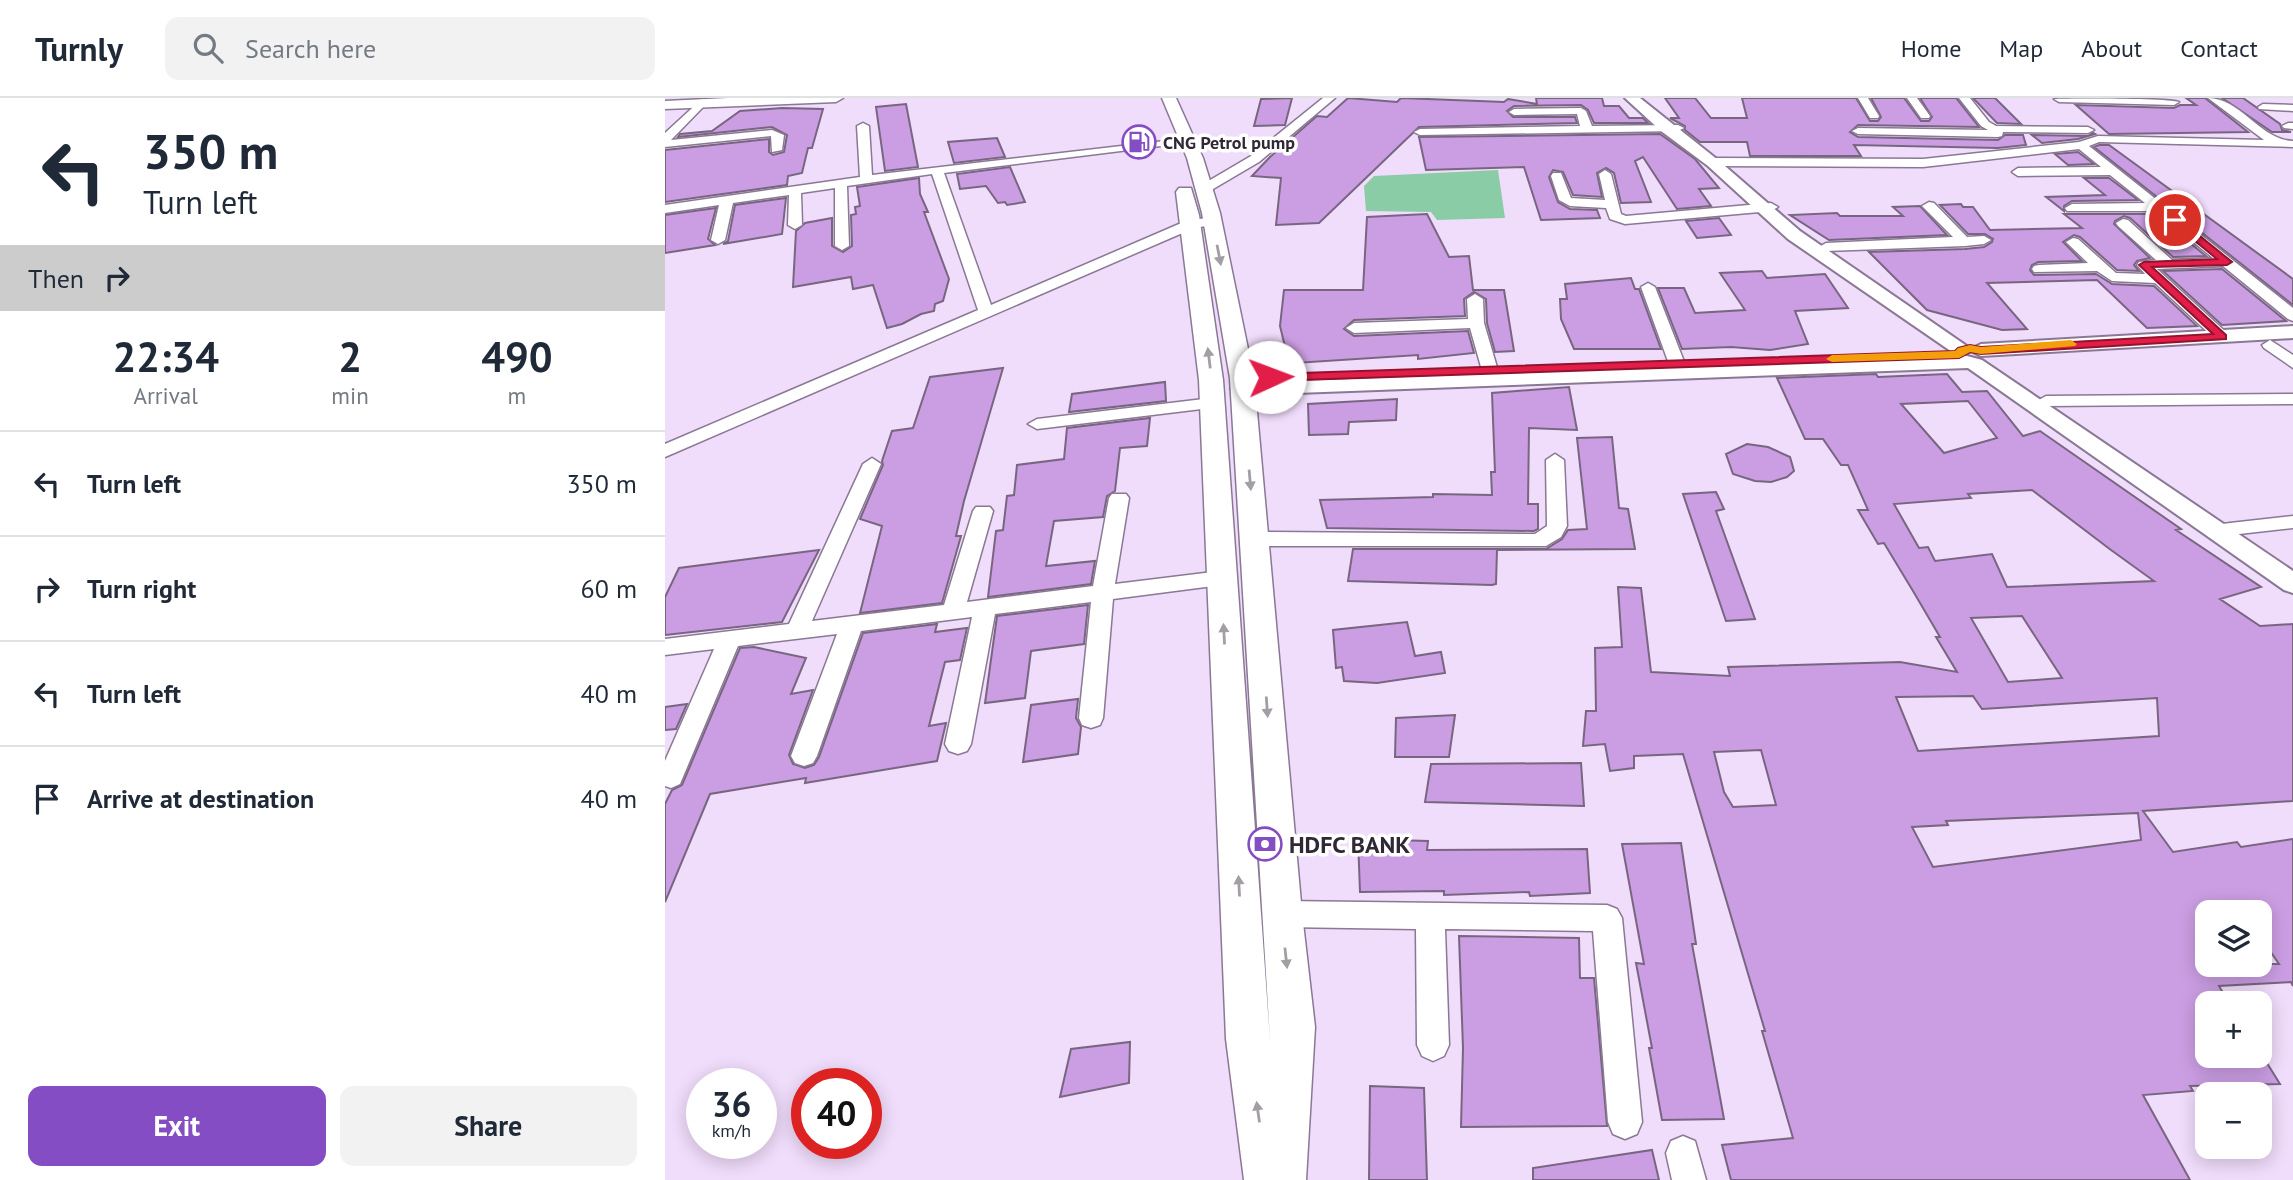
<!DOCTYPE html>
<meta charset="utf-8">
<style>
body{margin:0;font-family:"PT Sans",sans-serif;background:#f2f2f3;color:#1f2937;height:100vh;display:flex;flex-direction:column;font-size:26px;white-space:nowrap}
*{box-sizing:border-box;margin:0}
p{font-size:23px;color:#747a83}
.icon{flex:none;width:38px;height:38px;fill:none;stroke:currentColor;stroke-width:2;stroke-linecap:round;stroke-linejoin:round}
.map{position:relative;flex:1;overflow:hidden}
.side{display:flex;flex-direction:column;background:#fff;width:665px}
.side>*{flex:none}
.banner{background:#fff;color:#1f2937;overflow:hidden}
.tools{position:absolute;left:1530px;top:802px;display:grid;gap:14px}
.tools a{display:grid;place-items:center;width:77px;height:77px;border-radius:14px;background:#fff;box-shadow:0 4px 18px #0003;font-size:35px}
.speed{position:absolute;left:21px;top:970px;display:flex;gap:14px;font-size:35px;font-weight:700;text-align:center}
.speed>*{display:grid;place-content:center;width:91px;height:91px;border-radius:50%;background:#fff;box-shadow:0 4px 18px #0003;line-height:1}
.speed small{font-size:18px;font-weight:400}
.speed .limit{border:10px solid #d22;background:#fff;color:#111}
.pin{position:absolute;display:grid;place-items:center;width:60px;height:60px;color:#fff;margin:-30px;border:4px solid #fff;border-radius:50%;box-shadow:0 2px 7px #0007}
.me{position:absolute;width:77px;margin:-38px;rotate:88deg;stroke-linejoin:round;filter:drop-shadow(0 0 5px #0008)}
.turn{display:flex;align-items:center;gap:24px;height:147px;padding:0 28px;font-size:32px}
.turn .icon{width:91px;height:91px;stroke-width:2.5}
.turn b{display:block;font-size:49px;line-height:60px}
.then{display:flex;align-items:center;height:66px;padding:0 28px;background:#0003;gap:14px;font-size:26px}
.eta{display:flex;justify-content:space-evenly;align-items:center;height:119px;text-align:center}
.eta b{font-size:42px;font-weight:600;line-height:49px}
.primary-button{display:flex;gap:14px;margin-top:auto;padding:14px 28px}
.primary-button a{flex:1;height:80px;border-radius:14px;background:#854dc4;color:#fff;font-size:28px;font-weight:600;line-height:80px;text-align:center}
.primary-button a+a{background:#f2f2f3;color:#1f2937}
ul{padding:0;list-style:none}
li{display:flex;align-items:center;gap:21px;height:105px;padding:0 28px;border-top:2px solid #e0e1e3}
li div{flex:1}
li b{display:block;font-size:26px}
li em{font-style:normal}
header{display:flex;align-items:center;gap:42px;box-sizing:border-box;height:98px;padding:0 35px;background:#fff;border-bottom:2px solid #e0e1e3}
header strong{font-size:33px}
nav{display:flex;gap:38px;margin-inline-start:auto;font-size:24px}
.search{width:490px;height:63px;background:#f2f2f3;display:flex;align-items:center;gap:18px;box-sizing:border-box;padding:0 24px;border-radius:14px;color:#747a83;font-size:26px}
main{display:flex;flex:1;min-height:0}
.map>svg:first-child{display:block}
</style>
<header>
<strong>Turnly</strong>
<div class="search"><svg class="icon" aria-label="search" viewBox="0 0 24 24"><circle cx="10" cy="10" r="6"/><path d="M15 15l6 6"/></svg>Search here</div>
<nav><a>Home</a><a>Map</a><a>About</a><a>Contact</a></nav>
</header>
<main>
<section class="side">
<div class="banner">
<div class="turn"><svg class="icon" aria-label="left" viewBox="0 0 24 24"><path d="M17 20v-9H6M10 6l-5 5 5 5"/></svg><div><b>350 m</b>Turn left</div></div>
<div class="then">Then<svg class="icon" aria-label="right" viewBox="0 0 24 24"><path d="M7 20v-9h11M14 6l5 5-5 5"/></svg></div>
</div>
<div class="eta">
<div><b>22:34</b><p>Arrival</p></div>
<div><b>2</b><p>min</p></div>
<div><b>490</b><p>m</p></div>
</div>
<ul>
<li><svg class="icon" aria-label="left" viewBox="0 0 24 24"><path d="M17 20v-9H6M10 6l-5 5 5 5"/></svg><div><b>Turn left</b></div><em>350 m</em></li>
<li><svg class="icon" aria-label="right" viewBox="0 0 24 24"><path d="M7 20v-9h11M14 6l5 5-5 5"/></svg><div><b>Turn right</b></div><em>60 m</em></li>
<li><svg class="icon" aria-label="left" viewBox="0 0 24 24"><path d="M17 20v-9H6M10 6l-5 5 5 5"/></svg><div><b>Turn left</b></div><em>40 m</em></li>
<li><svg class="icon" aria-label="arrive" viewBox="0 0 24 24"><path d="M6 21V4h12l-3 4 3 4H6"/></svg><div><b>Arrive at destination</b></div><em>40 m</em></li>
</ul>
<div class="primary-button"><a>Exit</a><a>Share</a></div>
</section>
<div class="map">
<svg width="1628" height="1082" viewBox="0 0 1628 1082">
<rect width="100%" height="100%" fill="#f0dcfb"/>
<path fill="#89cca6" d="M833,72L840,120L772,122L766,114L701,113L699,88L709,78Z"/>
<path fill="#cb9ee3" stroke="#786681" stroke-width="2" fill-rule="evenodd" d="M627,0L620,27L589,28L596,1Z
M683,0L732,4L736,0L839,4L843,1L872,6L871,0H937L939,8H954L964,20H978L983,25H929L923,12L916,7L849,8L842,13L848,19H910L912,25L754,29L654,125L611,127L616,80L587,78L605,59L652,18L662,19Z
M1000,0H1030L1046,20H1082L1077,0H1191L1205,23H1213L1216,19L1206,0H1239L1256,23H1264L1267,19L1255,0H1291L1314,29L1193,27L1185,34L1193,39L1333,42L1340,37H1358L1361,47L1333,50L1189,47L1196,58H1085L1082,44H1035L1020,32V28L1005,20H1014Z
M1308,0H1330L1356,26L1332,25Z
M1521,0H1540L1583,34L1444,36L1411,7L1509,10L1515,7H1531Z
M1557,0H1578L1615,26L1617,32L1626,34H1607Z
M241,6L253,69L220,73L211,9Z
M117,10L158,11L147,50H143L137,75L123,78L122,87L0,104V52L104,41V54L108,57L119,54L122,37L107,29L13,39L15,36L47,33L75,13Z
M1428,35L1430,36L1413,41L1377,45L1367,37L1423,38Z
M995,36L1030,61L1054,90L1034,91L1046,108L1012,111L978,59L970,63L986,104L956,105L949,75L941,70L932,75L937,99L908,97L898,74L888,72L884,79L893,104L905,111L932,112L935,120L876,122L859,69L761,72L754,39Z
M332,40L340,59L289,65L283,44Z
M1434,47H1444L1628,181V207L1429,49Z
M1413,54L1429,66L1403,67L1390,56Z
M345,69L360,104L342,107L340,104L333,105L321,88L295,91L292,76Z
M254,80L255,96L263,114H259L284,181L278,203L270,206L269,213L256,216L237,226L222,230L208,187L188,191L186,179L128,189L131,133L140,125L167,120V148L178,154L187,148L186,117L191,116L190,109L195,108L192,89Z
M1419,80H1444L1473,102L1407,103L1399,108V113L1381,99L1440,97Z
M121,100L117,136L58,146L63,143L70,107Z
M1296,106L1298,109H1308L1325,132L1417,130L1399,116H1489L1541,158L1508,159L1465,120L1459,118L1450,123L1449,126L1485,160L1472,163L1469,167L1474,173L1452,172L1415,139L1409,137L1398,144L1417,163L1373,164L1367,167L1365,172L1369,177L1431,176L1447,186L1489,188L1532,228L1482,230L1432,182L1322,185L1362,231L1337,232L1262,212L1204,154L1300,151L1319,149L1327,144L1328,141L1320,136H1303L1275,107Z
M1255,108L1282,137L1164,142L1125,117L1172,115L1175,118H1238L1228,109Z
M51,110L43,141L50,147L0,155V117Z
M762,116L784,159L804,158L808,192H839L849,253L830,254L822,225L821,201L809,194L799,201L800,218L689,222L679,231L689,238L803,233L809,255L753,261V257L630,265L628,256L622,257L615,228L619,192H698L702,119Z
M1054,120L1066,137L1032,140L1021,123Z
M1557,171L1621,223L1557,227L1498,173Z
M1097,173L1102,180L1160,176L1183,210L1130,213L1143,246L1105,252L1066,249L1017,251L993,190H1019L1030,215L1080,212L1055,175Z
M966,180L970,191H974L996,251H909L896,221L895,201H902L900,186Z
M338,270L299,403L291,438H296L277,505L195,515L217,428L195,421L218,367L217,363L227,333L248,330L265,279Z
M1211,276L1213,279L1282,276L1297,294L1322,293L1358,338L1375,333L1516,431L1511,432L1596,489L1555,501L1595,528L1628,526V703L1478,713L1508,754L1572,744L1576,749L1628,741V888L1626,884L1554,888L1564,905H1542V957H1597L1615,986L1525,988L1528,993L1478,997L1525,1082H1066L1057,1047L1128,1040L1097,933H1100L1018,656L969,658V670L945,673L940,646L918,648L921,613H931L930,550L957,549L953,489L976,490L986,574L1065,578L1063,569L1235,564L1292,574L1271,539H1275L1248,493L1219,445L1213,446L1193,412H1203L1183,367H1176L1158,341H1140L1112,280ZM1303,303L1332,340L1279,355L1236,306ZM1367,392L1446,452L1489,483L1342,489L1327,456L1270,463L1263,449L1254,450L1229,406L1306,400L1303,396ZM1357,518L1397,580L1343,584L1306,520ZM1308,598L1317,611L1492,600L1494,638L1253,653L1231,599ZM1096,652L1111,707L1068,709L1059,694L1049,654ZM1473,715L1476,742L1268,769L1247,729L1283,727L1281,723ZM1594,807V837L1614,866H1542V811Z
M500,284L501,303L404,314L407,296Z
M904,289L912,332L864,330L863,406H873V431L869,433L662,430L655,402L768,399V396L827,397L826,374H830L827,295Z
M732,301L731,322L684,324L683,336L644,337L643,306Z
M485,320L482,348L455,350L450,393L442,398L438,419L389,423L381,468L430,463L426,486L323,499L331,433L338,432L342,398L349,397L352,367L399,361L402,330Z
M947,339L954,410L963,411L970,451L832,452L831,486L827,487L683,483L688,451H881L897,441L903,432L922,431L912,340Z
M1082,346L1103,349L1125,359L1129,373L1122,379L1106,384L1090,383L1068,376L1061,356Z
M1051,394L1059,411L1051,413L1090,521L1061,523L1018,396Z
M154,452L117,524L0,537V499L14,470Z
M423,507L419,546L366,553L360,600L320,605L332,518Z
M742,524L750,558L776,554L780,575L712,585L679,583L677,569L671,570L668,532Z
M272,526L270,534L302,530L295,562L280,564L264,628L281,625L272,663L140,685L141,680L45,696L0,804V706L7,692L17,687L75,550L89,549L141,560L126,596L148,592L124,657L128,666L140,670L149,667L154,659L198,535Z
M413,601L411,620L416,629L413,656L358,664L366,607Z
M22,606L11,631L0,632V609Z
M790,617L784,659H730L731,620Z
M916,665L919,708L760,704L766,666Z
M693,741L763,743L762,752L922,751L925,795L865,798L864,794L779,797V793L695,794Z
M1016,745L1031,846H1027L1059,1021L997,1022L984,950H987L971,865L979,866L957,746Z
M794,838L914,840L915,880H929L942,1028L796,1029L798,950Z
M465,944L464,985L395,999L406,951Z
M705,988L759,990L762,1082H704Z
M987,1052L994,1082H868V1070Z"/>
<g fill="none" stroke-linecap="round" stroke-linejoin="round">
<defs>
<path id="minor" d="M658,0H670L594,64L543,94H535V88L586,58Z
M1193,0H1203L1214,18L1213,20H1205Z
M1242,0H1252L1265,18L1264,20H1256Z
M1294,0H1305L1324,24L1331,28L1423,29L1429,32L1423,35L1338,34L1337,38L1333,39L1193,36L1187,33L1193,30L1323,32L1316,28Z
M1543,0C1576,0 1595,42 1628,43V49L1434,44L1424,48L1628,210V223L1623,221L1558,168L1492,171L1563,236L1565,239L1557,244L1551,242L1490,185L1447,183L1432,173L1369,174L1367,171L1369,168L1374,167L1423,165L1401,144L1408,140L1413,141L1451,175L1480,176L1472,167L1474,164L1491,162L1453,128L1451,125L1458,121L1463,122L1507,162L1548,160L1490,113H1402L1400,110L1407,106L1480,105L1445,77L1353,78L1347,74L1353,70L1436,69L1414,51L1258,69L1046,68L1040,64L1046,60L1258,61L1414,44L1433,38L1599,42Z
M37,1L42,4L41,6L6,42L107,32L119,37L117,52L107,54L106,38L0,49V35Z
M1389,1C1404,0 1505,0 1514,4L1509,7L1394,4Z
M1598,6L1628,7V13L1594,11L1593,9Z
M916,10L921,13L927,28L1013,27L1019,30L1013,33L755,37L749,34L755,31L915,28L912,16L849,17L844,14L849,11Z
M198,25L204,28L207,77L508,42V46L504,47L279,75L326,207L521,123L548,119L555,123L553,126L529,130L0,359V346L313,212L267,76L182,88L184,148L177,152L170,148V90L136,95L137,127L130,131L123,127L124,97L68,105L60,142L53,146L46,142L54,107L0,115V107L195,79L192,28Z
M1623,25H1628V31L1619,30L1617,28Z
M940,72L946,76L956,116L961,118L1106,105L1113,109L1106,113L960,126L945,121L941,110L905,108L894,102L886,78L888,75H896L906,100L940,102L934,76Z
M1264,104L1269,105L1302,139L1319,138L1326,142L1319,146L1300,148L1161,153L1154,149L1161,145L1288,139L1257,108Z
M983,185L990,189L1020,266L1018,270L1012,271L1004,266L976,189Z
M810,196L818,201L819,225L836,283L834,287H822L820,283L805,230L689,235L681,230L689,225L803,221L802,201Z
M1605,242L1628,257V270L1599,250L1597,247Z
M1628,296V306L1381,308L1372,303L1381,298Z
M547,300L556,305L553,309L372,331L363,326L372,321Z
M890,356L899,362L902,428L896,439L881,448H590L583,446L580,441L583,436L590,434L870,436L882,428L881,362Z
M207,360L216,366L147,523L279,507L308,413L311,409H325L328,413L302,504L428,488L444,400L447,396H461L464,400L450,486L556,473L564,475L567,480L564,485L556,487L448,501L438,620L435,627L426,630L417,627L414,620L426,504L330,516L306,646L302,653L293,656L284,653L280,646L307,519L196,533L152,658L148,665L139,668L130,665L126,658L172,536L73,548L15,686L6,690L0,688V663L49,551L0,557V541L124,526L198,366Z
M1628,418V430L1565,437L1558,436L1555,431L1558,426L1565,425Z
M617,803L942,807L952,811L957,820L977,1024L972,1036L960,1041L948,1036L943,1024L928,833L780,831L784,947L779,958L768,963L757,958L752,947L751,831L617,829L607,825L603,816L607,807Z
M1018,1038L1030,1043L1041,1082H1007L1001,1055L1006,1043Z"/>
<path id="tertiary" d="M960,0H975L1053,62L1135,133L1306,251L1316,246L1628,228V240L1316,258L1306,253L1297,258L1290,256L1123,141L1043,68L996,33Z
M1302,258L1317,262L1628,473V495L1619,492L1303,270L577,297L570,295L566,291L570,287L577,285Z"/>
<path id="secondary" d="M63,0H178L171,4L0,11V3Z
M497,0H511L538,60L555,115L589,280L637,816L650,929L641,1082H579L561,941L534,282L511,94L514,90H526L534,117L558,282L605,942L565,280L537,115L522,60Z"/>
</defs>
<use href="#minor" stroke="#8a7894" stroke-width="3"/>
<use href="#tertiary" stroke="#8a7894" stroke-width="4"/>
<use href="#secondary" stroke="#8a7894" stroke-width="3"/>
<use href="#minor" fill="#fff" fill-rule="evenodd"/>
<use href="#tertiary" fill="#fff" fill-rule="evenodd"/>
<use href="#secondary" fill="#fff" fill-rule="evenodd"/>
</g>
<defs><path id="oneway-solid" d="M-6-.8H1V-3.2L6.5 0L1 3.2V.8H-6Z" transform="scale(1.75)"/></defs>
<g fill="#a29ea4">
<use href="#oneway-solid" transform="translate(554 157) rotate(79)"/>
<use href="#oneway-solid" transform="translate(544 260) rotate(-97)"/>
<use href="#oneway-solid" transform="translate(585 382) rotate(85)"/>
<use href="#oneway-solid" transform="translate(559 536) rotate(-93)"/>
<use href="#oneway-solid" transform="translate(602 609) rotate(86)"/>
<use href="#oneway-solid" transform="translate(574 788) rotate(-93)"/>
<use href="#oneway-solid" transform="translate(621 860) rotate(84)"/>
<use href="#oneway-solid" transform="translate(593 1014) rotate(-98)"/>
</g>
<path fill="#e11d48" stroke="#92132f" stroke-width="2" d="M1507,121H1514L1567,164L1562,167L1487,169L1561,237V241L1316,256L1305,254L1294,260L605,283L599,279L605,276L1290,253L1293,250L1305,247L1316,249L1548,236L1474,167L1479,164L1552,161L1507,124Z"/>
<path fill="#f59e0b" d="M1406,242L1412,246L1410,248L1316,256L1305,254L1294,260L1167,264L1161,261L1167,257L1290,253L1293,250L1305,247L1316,249Z"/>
<defs>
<symbol id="fuel-ring" viewBox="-11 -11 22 22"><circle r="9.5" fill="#fff" stroke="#854dc4" stroke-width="1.5"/><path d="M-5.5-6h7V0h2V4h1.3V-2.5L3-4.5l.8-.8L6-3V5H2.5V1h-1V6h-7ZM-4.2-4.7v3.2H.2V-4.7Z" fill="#854dc4"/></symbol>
<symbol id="bank-ring" viewBox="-11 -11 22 22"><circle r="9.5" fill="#fff" stroke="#854dc4" stroke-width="1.5"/><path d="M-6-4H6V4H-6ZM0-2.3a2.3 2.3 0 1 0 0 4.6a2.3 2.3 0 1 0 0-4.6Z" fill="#854dc4"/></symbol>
</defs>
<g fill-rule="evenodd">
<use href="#fuel-ring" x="455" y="25" width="38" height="38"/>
<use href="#bank-ring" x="581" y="727" width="38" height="38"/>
</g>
<g text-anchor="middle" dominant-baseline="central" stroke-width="7" stroke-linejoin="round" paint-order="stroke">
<g font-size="18" font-weight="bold" fill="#302834" stroke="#fff" text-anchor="start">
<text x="498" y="44">CNG Petrol pump</text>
</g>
<g font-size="24" font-weight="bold" fill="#302834" stroke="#fff" text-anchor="start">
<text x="624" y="746">HDFC BANK</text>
</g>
</g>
</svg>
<div class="tools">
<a><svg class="icon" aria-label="layers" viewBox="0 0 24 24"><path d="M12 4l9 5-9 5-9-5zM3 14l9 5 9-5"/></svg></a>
<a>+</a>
<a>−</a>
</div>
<div class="speed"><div>36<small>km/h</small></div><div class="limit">40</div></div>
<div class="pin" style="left:1510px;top:122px;background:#d93025"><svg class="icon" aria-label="arrive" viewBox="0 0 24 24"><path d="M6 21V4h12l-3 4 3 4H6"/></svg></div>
<svg class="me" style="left:605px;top:279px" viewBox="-20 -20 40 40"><circle r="19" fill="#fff"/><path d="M0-13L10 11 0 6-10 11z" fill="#e11d48"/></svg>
</div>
</main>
